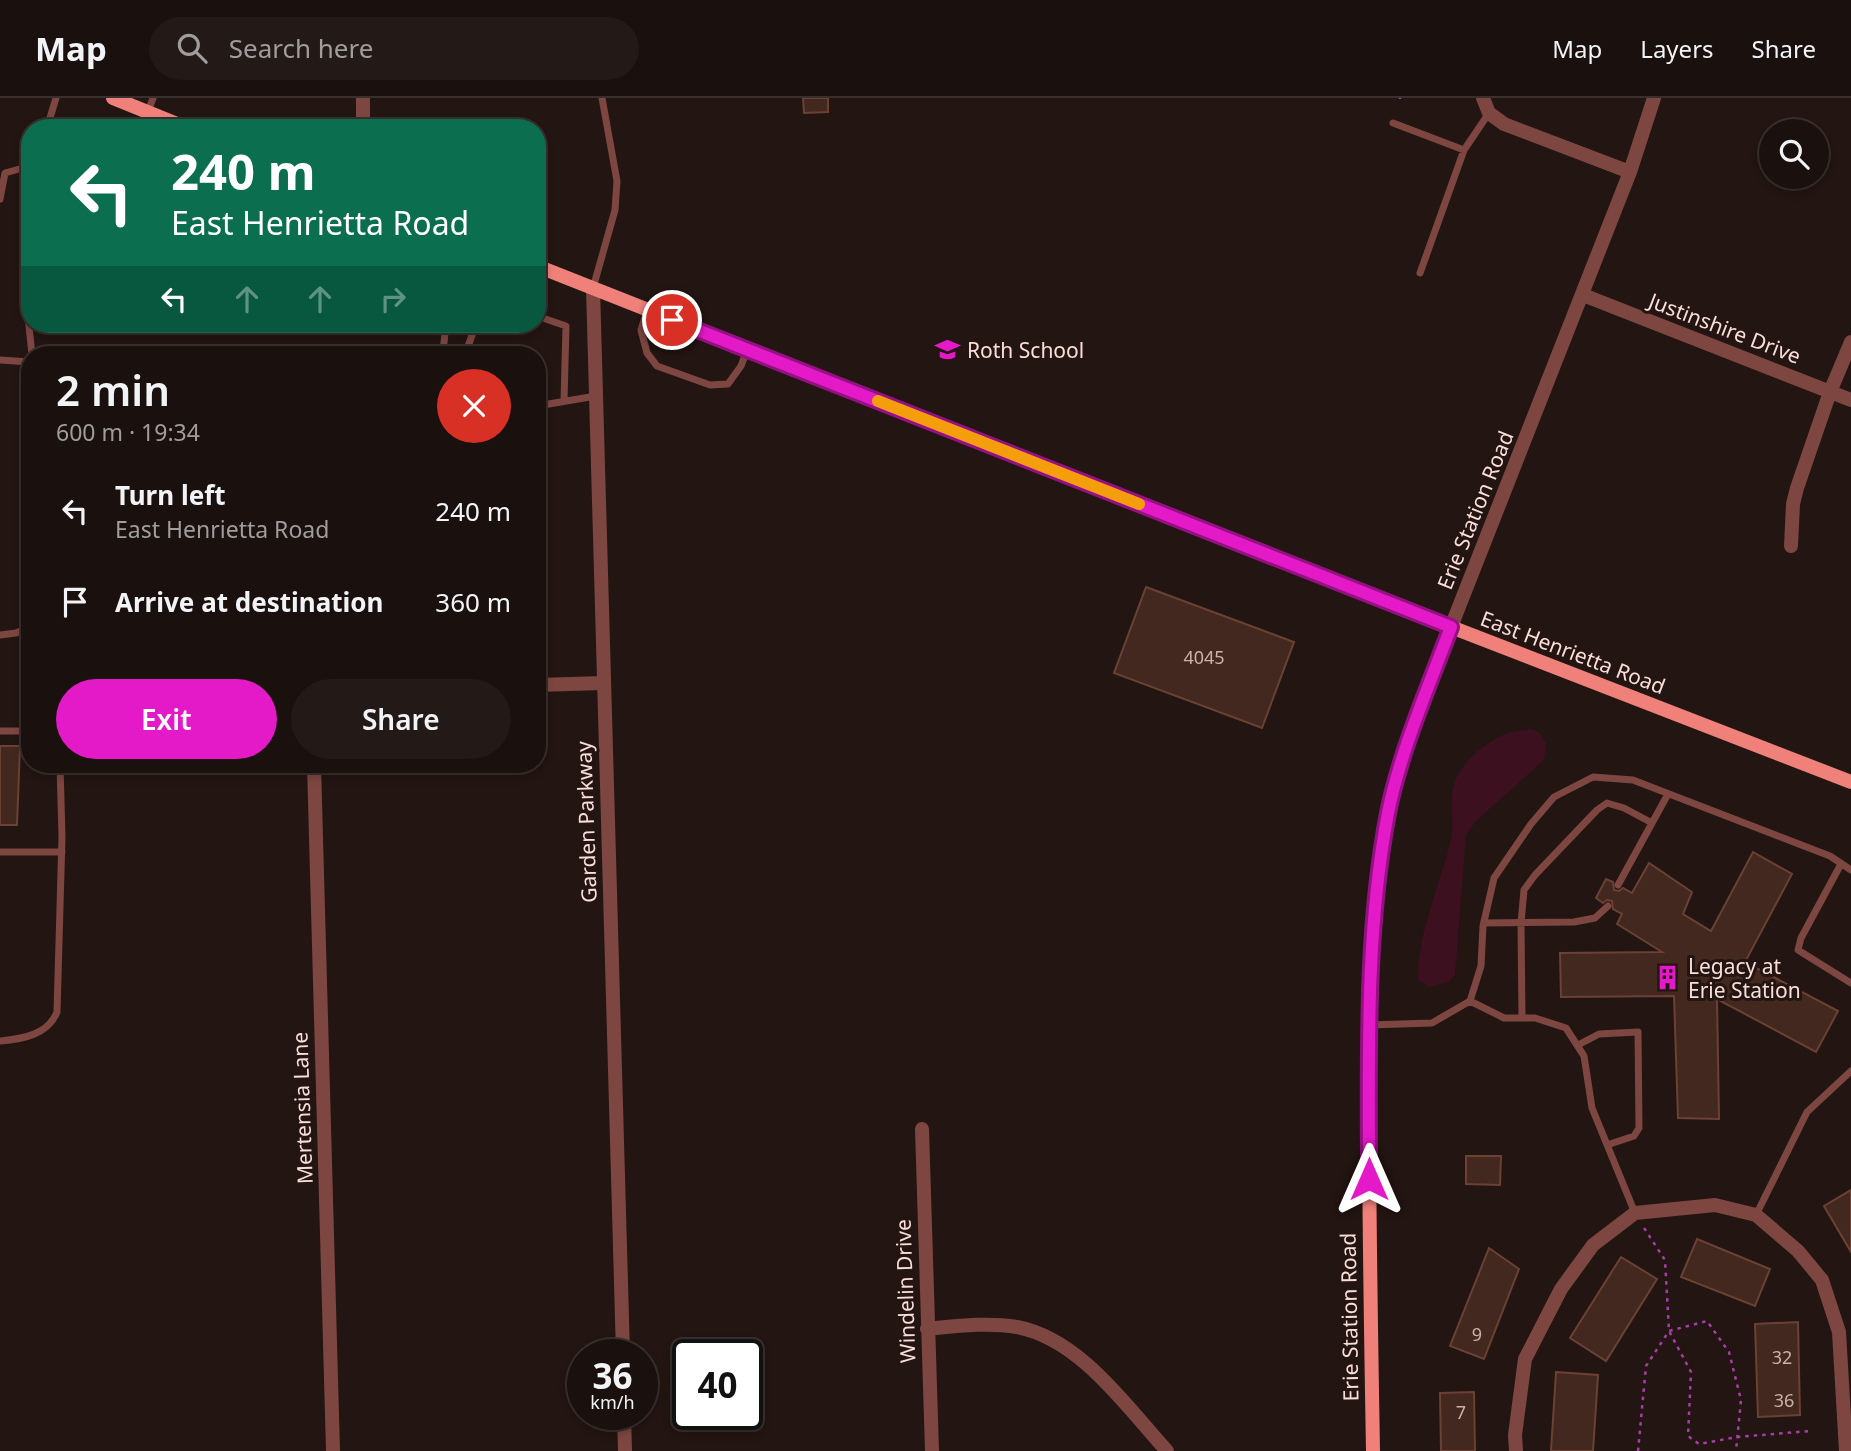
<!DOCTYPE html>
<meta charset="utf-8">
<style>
body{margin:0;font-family:"Noto Sans",sans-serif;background:#231916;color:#f1f3f6;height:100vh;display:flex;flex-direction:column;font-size:26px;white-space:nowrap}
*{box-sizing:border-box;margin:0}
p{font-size:23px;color:#9f9d9d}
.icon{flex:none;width:38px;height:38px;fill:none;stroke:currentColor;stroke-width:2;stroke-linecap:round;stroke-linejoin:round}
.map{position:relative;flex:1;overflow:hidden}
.details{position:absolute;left:21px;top:248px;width:525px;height:427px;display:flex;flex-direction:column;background:#1a100d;border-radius:28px;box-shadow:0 4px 10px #0003,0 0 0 2px #38302e}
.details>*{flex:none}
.hud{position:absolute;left:21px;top:21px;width:525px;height:214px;border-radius:28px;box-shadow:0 4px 10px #0003,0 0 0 2px #38302e;background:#0b6e4f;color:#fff;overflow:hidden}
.tools{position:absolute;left:1759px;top:21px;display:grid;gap:14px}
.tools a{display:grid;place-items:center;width:70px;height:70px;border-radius:50%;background:#1a100d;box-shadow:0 4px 10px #0003,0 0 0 2px #38302e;font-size:35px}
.speed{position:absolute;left:567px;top:1241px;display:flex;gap:14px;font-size:35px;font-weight:700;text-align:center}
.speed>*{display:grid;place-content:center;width:91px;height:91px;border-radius:50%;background:#1a100d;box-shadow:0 4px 10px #0003,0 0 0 2px #38302e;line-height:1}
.speed small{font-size:18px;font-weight:400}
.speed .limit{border:4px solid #111;border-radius:10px;background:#fff;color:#111}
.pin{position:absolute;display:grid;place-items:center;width:60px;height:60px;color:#fff;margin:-30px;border:4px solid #fff;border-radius:50%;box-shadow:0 2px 7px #0007}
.me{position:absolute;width:77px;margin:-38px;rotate:0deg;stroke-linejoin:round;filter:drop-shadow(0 0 5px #0008)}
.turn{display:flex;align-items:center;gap:24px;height:147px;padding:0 35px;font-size:32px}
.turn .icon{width:91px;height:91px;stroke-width:2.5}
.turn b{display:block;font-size:49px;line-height:60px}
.lanes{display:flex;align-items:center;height:66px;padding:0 35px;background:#0003;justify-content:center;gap:35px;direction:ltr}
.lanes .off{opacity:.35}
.round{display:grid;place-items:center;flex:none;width:74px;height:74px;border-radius:37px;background:#231916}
.headline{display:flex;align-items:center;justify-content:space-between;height:119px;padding:0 35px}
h1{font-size:42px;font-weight:600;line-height:52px}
.cta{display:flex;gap:14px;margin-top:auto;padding:14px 35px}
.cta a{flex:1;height:80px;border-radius:42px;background:#e41ac8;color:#fff;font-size:28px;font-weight:600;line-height:80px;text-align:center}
.cta a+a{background:#231916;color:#f1f3f6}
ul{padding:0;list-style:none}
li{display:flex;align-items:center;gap:21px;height:91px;padding:0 35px}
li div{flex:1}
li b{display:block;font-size:26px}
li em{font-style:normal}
header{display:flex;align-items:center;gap:42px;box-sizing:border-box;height:98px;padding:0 35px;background:#1a100d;border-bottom:2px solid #38302e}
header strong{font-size:33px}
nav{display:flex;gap:38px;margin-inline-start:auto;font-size:24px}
.search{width:490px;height:63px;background:#231916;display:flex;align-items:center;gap:18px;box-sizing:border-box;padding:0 24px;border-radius:38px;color:#9f9d9d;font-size:26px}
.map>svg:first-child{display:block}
</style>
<header>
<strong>Map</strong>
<div class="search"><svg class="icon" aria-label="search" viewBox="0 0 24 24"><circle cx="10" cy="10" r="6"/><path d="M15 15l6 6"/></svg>Search here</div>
<nav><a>Map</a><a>Layers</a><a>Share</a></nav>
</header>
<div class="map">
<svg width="1851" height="1353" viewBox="0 0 1851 1353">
<rect width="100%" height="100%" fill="#231511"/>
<path fill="#3d101f" d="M1531,631L1539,634L1546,646L1544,662L1476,723L1466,737L1455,877L1449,884L1429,889L1418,881C1418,832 1440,789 1451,741C1455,722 1448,702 1455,683C1463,663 1486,644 1505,636C1513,633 1523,633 1531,631Z"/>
<path fill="#42281f" stroke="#6b4134" stroke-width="2" d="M803,0H828V14L804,15Z
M1146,489L1294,544L1262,630L1114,575Z
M0,648H20L17,727H0Z
M1753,754L1792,776L1745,864L1838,913L1816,954L1717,901L1719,1021L1678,1020L1674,898L1561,899L1560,855L1662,854L1617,826L1622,816L1613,811L1612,803L1607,802L1603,805L1596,800L1606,781L1613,784L1614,792L1619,793L1623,790L1632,795L1649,765L1692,794L1683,816L1711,833Z
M1466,1058H1501L1500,1087L1466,1086Z
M1851,1092V1154L1824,1108Z
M1697,1141L1770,1171L1755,1208L1681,1179Z
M1489,1150L1519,1171L1484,1261L1450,1248Z
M1621,1159L1657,1181L1606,1263L1570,1240Z
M1798,1224L1800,1317L1758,1319L1755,1226Z
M1556,1274L1598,1277L1593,1353H1551Z
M1474,1294L1475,1353H1441L1440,1295Z"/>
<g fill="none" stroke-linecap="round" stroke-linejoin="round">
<path stroke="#a73da9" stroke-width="2.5" stroke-dasharray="3.5 5" stroke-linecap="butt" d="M1400,0V1
M1644,1130L1665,1162L1669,1233L1691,1274L1688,1338L1699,1346L1737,1339L1810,1333
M1638,1353L1646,1268L1669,1233L1707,1223L1729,1254L1741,1302L1736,1353"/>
<path stroke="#7d4641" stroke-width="7" d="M148,14L153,0
M1393,25L1464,52
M47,30L56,0
M0,101L5,75L30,68
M30,132L25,189L32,257
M1420,175L1464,52L1489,15
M593,190L615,112L617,83L602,0
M647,212L641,232L647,255L657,268L710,287L728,286L741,268L747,252
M537,218L566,228L564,303
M446,226L443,254L449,257
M465,257L476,226
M0,262L30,264
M537,308L596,298
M0,537L16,535L30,529
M0,633H30
M0,754H62
M1841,766L1801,840L1798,852L1851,885
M1618,787L1668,696
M1484,825L1574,824L1595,820L1608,808
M1470,903L1504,920H1535L1566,930L1584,958L1592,1010L1635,1115
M1522,920L1521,825L1524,792L1535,777L1597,712L1607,705L1624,710L1652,725
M1370,927L1432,925L1470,903L1481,868L1483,828L1494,780L1531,726L1554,699L1593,679L1633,682L1830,758L1851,772
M0,943C22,941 48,937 57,914L62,739L60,667
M1578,947L1599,936L1638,934L1639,1030L1634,1038L1607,1047
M1756,1117L1807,1014L1851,973"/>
<path stroke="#7d4641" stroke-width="14" d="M1483,0L1489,15L1504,26L1630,74
M363,30V0
M593,190L623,1256
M1583,197L1851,302
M1791,448L1793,406L1797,390L1830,294L1851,244
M1451,529L1630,74L1654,0
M537,587L603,585
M314,667L333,1353
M922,1031L932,1353
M927,1231C957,1228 987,1224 1017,1229C1080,1241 1126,1308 1167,1353
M624,1316L625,1353
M1516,1353L1515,1337L1525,1261L1561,1191L1593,1147L1635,1115L1715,1107L1756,1117L1798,1153L1822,1182L1839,1234L1846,1353"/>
<path stroke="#f0817a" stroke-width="14" d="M113,0L187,30
M537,168L1451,529L1851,684
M1373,1353C1371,1238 1369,1124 1369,1009C1369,911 1369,811 1389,715C1402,651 1428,589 1451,529"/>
</g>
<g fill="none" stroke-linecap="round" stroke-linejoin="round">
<defs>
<path id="route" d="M672,222L1451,529C1429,588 1400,654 1388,715C1365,836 1369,959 1369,1081"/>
</defs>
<use href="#route" stroke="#941182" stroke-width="18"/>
<use href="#route" stroke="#e41ac8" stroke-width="12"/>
<path stroke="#f59e0b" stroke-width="12" d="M878,303L1139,406"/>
</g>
<defs>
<symbol id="school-bare" viewBox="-9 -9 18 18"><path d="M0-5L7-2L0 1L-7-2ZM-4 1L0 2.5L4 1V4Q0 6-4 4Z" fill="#e41ac8" stroke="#231511" stroke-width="2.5" paint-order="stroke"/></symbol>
<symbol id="building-bare" viewBox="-9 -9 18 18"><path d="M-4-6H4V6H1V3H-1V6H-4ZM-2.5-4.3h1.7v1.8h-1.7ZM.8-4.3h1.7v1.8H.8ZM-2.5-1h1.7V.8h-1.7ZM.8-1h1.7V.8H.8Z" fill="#e41ac8" stroke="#231511" stroke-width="2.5" paint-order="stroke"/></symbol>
</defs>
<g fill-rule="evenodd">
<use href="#school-bare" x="930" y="234" width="35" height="35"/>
<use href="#building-bare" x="1650" y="862" width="35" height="35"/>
</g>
<g text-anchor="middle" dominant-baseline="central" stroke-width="6" stroke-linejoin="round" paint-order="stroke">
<g font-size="18" fill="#ccb0aa">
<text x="1204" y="559">4045</text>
<text x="1477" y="1236">9</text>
<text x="1782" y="1259">32</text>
<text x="1784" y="1302">36</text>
<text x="1461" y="1314">7</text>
</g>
<g font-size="21" fill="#faddd8" stroke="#231511">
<text transform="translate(1725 230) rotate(21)">Justinshire Drive</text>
<text transform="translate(1475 412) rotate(-68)">Erie Station Road</text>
<text transform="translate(1573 554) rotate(21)">East Henrietta Road</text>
<text transform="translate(586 724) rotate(-92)">Garden Parkway</text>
<text transform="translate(302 1010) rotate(-92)">Mertensia Lane</text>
<text transform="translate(905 1193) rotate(-92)">Windelin Drive</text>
<text transform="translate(1349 1219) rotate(-91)">Erie Station Road</text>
</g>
<g font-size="21" fill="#faddd8" stroke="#231511" text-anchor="start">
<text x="967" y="252">Roth School</text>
<text x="1688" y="868">Legacy at<tspan x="1688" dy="24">Erie Station</tspan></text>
</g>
</g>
</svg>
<div class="tools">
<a><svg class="icon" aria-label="search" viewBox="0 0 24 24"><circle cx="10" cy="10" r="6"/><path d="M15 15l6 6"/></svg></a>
</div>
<div class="speed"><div>36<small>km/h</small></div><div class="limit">40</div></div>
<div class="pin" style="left:672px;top:222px;background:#d93025"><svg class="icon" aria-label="arrive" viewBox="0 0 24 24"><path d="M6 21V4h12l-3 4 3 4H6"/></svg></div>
<svg class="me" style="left:1369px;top:1081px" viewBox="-20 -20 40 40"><path d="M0-17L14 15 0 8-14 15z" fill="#e41ac8" stroke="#fff" stroke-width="4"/></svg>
<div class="hud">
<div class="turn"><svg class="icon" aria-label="left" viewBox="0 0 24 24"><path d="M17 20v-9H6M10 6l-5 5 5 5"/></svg><div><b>240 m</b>East Henrietta Road</div></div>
<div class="lanes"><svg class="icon" aria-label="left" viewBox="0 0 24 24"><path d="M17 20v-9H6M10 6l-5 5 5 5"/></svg><svg class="icon off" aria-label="ahead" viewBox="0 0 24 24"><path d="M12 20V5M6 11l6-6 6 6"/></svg><svg class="icon off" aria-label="ahead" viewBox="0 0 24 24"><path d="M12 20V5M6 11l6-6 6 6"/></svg><svg class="icon off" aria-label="right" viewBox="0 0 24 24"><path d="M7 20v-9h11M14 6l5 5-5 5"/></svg></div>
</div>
<section class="details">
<div class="headline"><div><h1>2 min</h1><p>600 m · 19:34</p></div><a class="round" style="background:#d93025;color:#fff"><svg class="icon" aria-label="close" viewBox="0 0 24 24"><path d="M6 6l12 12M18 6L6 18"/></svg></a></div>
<ul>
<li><svg class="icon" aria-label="left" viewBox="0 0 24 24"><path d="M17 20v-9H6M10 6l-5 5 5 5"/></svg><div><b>Turn left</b><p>East Henrietta Road</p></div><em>240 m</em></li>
<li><svg class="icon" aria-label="arrive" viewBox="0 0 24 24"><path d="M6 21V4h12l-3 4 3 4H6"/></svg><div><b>Arrive at destination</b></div><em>360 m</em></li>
</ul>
<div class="cta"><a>Exit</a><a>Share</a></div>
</section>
</div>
